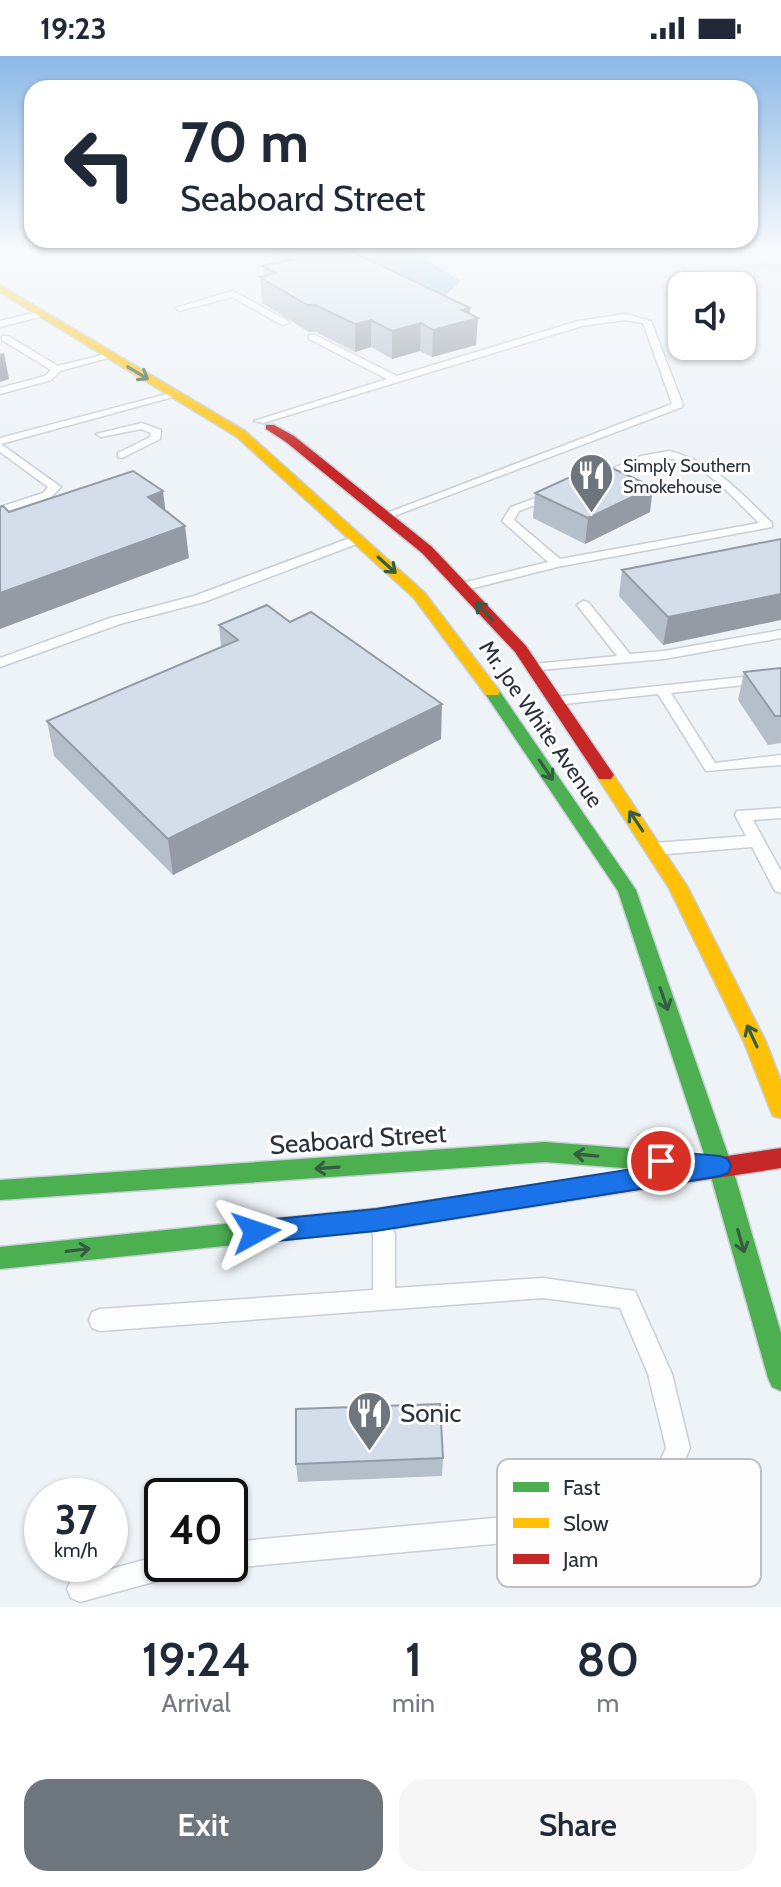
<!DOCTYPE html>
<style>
body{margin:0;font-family:Cabin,sans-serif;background:#f6f6f7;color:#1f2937;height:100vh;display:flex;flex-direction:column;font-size:30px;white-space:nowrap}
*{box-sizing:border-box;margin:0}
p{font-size:26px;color:#747a83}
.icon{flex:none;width:44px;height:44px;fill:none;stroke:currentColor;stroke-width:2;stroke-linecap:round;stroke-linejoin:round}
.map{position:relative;height:1551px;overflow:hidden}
.side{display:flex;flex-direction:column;background:#fff;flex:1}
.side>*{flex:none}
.banner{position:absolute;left:24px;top:24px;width:734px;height:168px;border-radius:24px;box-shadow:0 2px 6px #0004;background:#fff;color:#1f2937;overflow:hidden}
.fabs{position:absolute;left:668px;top:216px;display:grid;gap:16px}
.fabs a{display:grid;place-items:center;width:88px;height:88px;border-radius:16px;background:#fff;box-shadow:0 2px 6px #0004;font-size:40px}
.speed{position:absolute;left:24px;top:1422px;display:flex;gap:16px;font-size:40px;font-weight:700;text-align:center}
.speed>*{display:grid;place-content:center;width:104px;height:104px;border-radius:50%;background:#fff;box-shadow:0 2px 6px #0004;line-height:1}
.speed small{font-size:20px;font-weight:400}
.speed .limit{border:4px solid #111;border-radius:12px;background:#fff;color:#111}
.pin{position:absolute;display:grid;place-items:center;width:68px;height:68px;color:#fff;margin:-34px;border:4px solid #fff;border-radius:50%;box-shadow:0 2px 8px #0007}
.me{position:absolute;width:88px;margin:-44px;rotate:85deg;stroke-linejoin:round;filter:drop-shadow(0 0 6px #0008)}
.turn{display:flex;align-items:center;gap:28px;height:168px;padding:0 24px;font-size:36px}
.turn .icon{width:104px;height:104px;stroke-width:2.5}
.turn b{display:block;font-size:56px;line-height:68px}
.eta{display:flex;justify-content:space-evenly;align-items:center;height:136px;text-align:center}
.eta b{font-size:48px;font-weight:600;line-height:56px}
.button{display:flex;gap:16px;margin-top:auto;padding:16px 24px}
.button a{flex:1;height:92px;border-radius:24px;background:#6d757d;color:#fff;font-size:32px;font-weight:600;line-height:92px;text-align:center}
.button a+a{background:#f6f6f7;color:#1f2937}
.status{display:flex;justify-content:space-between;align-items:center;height:56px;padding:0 40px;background:#fff;direction:ltr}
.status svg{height:22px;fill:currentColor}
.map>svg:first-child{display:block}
</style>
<div class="status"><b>19:23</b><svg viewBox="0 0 49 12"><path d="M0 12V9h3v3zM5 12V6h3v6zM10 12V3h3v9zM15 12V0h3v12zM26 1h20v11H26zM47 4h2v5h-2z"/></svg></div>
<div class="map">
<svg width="781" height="1551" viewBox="0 0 781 1551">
<rect width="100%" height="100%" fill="#eef3f8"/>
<path fill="#f1e0ce" d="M662,194H781V214L684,216Z"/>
<path fill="#9fbfe3" d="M399,194H417L415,197L461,225L440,244L349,207Z"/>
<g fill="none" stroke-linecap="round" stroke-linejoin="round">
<defs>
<path id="lane" d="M233,235L288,265L289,267L282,269L232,241L179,255L175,252Z
M41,255L45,258L44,260L0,271V265Z
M625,258L651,265L683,349L682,351L389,462L379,460L672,348L643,267L625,264L582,270L263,367L254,365L387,323L309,283V279H315L397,320L578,265Z
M2,280H8L58,310L110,297L115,300L60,315L51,324L0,338V332L45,320L51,314L2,284Z
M171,337L180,339L1,388L61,431L51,441L0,458V451L43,437L48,431L0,396V382Z
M142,367L161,374L160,383L122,402L118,401V397L150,381L151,377L141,373L101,381L96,378Z
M669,395C713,405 740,436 772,467V471L557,511L462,535L456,531L458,528L548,506L502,465L511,451L555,435L561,438L559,440L519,455L514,464L560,503L759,467C736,445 713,416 682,405C651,394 607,430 593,421L641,400Z
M358,479L362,480V486L204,546L120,568L0,611V602L110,562L194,540Z
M583,545L588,546L630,598L664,595L781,574V582L664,603L528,615L526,612L528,609L533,608L617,600L577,549Z
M781,617V625L671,637L715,707L781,699V709L706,715L658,638L555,649L548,645L555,641Z
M781,752V762L753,764L781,815V837L775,835L752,791L655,799L647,793L655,787L746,780L735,759L737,755Z
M380,1160L388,1163L395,1178V1232L543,1222L635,1235L672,1318L690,1392L661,1461L616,1477L230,1512L221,1508H230V1486L616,1451L643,1442L666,1392L648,1318L620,1252L543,1242L100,1275L92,1272L89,1264L92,1256L100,1253L373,1234V1178L369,1170L372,1163Z
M162,1499V1508H190L186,1517L80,1546L71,1542L67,1533L71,1524Z"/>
<path id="fast" d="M492,631L498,633L636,834L732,1110L781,1277V1335L772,1331L768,1322L708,1110L618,835L484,636Z
M545,1086L649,1094L657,1097L661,1104L657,1111L649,1114L545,1106L0,1144V1124Z
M381,1152L389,1155L393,1163L389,1171L381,1174L0,1213V1191Z"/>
<path id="slow" d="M0,229L245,375L424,536L498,633L500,636L498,639H486L414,542L237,381L0,236Z
M605,714L611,715L687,830L766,986L781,1025V1062L773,1060L770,1053L744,986L669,832L596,719Z"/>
<path id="jam" d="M266,369H274L294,380L432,491L526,590L614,719L611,723H599L515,596L422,497L286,386L266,373Z
M781,1092V1112L381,1174L373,1171L369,1163L373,1155L381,1152Z"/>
</defs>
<use href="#lane" stroke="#c7ced5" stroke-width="3"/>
<use href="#fast" stroke="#c7ced5" stroke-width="3"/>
<use href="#slow" stroke="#c7ced5" stroke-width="3"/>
<use href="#jam" stroke="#c7ced5" stroke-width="3"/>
<use href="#lane" fill="#fcfdfe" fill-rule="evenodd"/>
<use href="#fast" fill="#4caf50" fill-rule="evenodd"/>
<use href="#slow" fill="#ffc107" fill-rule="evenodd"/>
<use href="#jam" fill="#c62828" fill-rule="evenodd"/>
</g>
<path fill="#b5bfc9" d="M279,198L470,258L476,289L432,301L420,295L392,303L371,291L355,296L316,276H309L262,247L260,221L264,220L263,210L280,207Z
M535,437L650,456L585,488L533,462Z
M781,483L663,589L619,540L622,514Z
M219,569L441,683L173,819L54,700L47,665L221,591Z
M781,612V687L768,689L738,644L744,616Z
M443,1402L442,1420L298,1426L296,1408Z"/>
<path fill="#949ba4" d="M470,252L469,264L478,262L476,289L432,301L433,274L462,254Z
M371,264V291L355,296V268Z
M421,267L420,295L392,303V275Z
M4,297L9,323L0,326V298Z
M653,431L650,456L585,488L588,462Z
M163,435L167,467L148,441Z
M185,470L189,502L0,573V537Z
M781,538V564L663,589L668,561Z
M442,648L441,683L173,819L168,783Z"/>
<path fill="#d3deea" stroke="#949ba4" stroke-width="2" d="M296,194H349L470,252L462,254L478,262L433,274L421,267L392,275L371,264L355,268L315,249H307L260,221L276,217L263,210L291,204L279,198Z
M601,407L653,431L588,462L535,437Z
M133,415L163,435L148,441L185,470L0,537V451L3,450L9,456Z
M781,483V538L668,561L622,514Z
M267,549L290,566L311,556L442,648L168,783L47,665L238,584L219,569Z
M781,612V660H775L744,616Z
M440,1348L443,1402L296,1408V1353Z"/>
<defs><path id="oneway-shaft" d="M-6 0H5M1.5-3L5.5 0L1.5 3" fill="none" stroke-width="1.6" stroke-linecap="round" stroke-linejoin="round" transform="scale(2)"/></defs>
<g stroke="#355d42">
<use href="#oneway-shaft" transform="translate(138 317) rotate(31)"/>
<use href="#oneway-shaft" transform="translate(387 509) rotate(42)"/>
<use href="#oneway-shaft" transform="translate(484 555) rotate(-134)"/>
<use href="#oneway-shaft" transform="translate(546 714) rotate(56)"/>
<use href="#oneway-shaft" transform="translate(636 765) rotate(-124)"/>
<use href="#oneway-shaft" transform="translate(664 943) rotate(71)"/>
<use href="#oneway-shaft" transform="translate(752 980) rotate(-115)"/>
<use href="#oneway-shaft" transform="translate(586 1099) rotate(-175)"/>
<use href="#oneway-shaft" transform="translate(327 1112) rotate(176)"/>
<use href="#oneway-shaft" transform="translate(741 1185) rotate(74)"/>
<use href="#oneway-shaft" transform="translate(78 1194) rotate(-7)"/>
</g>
<linearGradient id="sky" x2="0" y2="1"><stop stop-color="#8bb8e6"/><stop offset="0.47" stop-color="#f7fafc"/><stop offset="1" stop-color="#f7fafc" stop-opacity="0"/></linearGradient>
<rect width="781" height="411" fill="url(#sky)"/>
<path fill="#1a73e8" stroke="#114b97" stroke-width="2" d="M661,1095L720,1100L728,1103L731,1110L728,1117L720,1120L376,1175L256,1187L248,1183L244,1176L248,1168L256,1165L376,1153L652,1110L650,1105L653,1098Z"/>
<defs>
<symbol id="restaurant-pin" viewBox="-11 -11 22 30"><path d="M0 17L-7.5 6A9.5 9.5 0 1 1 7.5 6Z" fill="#6d757d" stroke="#fefefe"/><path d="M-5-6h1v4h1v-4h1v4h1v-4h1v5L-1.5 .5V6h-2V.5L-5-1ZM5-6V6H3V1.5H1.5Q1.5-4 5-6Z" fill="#fff"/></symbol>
</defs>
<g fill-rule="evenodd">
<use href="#restaurant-pin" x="566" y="394" width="51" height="69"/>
<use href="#restaurant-pin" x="344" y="1332" width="51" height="69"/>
</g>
<g text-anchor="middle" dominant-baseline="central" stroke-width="6" stroke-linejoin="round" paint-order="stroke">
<g font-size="18" fill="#28313b" stroke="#fefefe" text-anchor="start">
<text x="623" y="410">Simply Southern<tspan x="623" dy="21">Smokehouse</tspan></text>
</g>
<g font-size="22" fill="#28313b" stroke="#fefefe">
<text transform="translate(541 668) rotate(55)">Mr. Joe White Avenue</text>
</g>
<g font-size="26" fill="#28313b" stroke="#fefefe">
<text transform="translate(358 1083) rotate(-4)">Seaboard Street</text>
</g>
<g font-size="26" fill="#28313b" stroke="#fefefe" text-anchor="start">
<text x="400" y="1357">Sonic</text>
</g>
</g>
<rect x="497" y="1403" width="264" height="128" rx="12" fill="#fefefe" stroke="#bec0c4" stroke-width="2"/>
<rect x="513" y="1426" width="36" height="10" fill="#4caf50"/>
<rect x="513" y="1462" width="36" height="10" fill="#ffc107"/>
<rect x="513" y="1498" width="36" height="10" fill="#c62828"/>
<g font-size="22" fill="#28313b">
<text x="563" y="1439">Fast</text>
<text x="563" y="1475">Slow</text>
<text x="563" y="1511">Jam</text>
</g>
</svg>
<div class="fabs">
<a><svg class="icon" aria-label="sound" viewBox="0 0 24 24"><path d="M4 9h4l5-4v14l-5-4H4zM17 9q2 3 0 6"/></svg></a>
</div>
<div class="speed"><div>37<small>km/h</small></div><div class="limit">40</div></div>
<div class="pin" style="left:661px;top:1105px;background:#d93025"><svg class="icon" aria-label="arrive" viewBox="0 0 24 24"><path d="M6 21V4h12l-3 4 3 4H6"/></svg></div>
<svg class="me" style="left:256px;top:1176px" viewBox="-20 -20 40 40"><path d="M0-17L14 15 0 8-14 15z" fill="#1a73e8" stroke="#fff" stroke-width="4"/></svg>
<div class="banner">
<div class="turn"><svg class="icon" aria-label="left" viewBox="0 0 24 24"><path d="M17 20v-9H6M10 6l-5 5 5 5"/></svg><div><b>70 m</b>Seaboard Street</div></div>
</div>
</div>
<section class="side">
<div class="eta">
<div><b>19:24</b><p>Arrival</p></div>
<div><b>1</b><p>min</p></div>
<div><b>80</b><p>m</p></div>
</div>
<div class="button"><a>Exit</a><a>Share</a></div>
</section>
